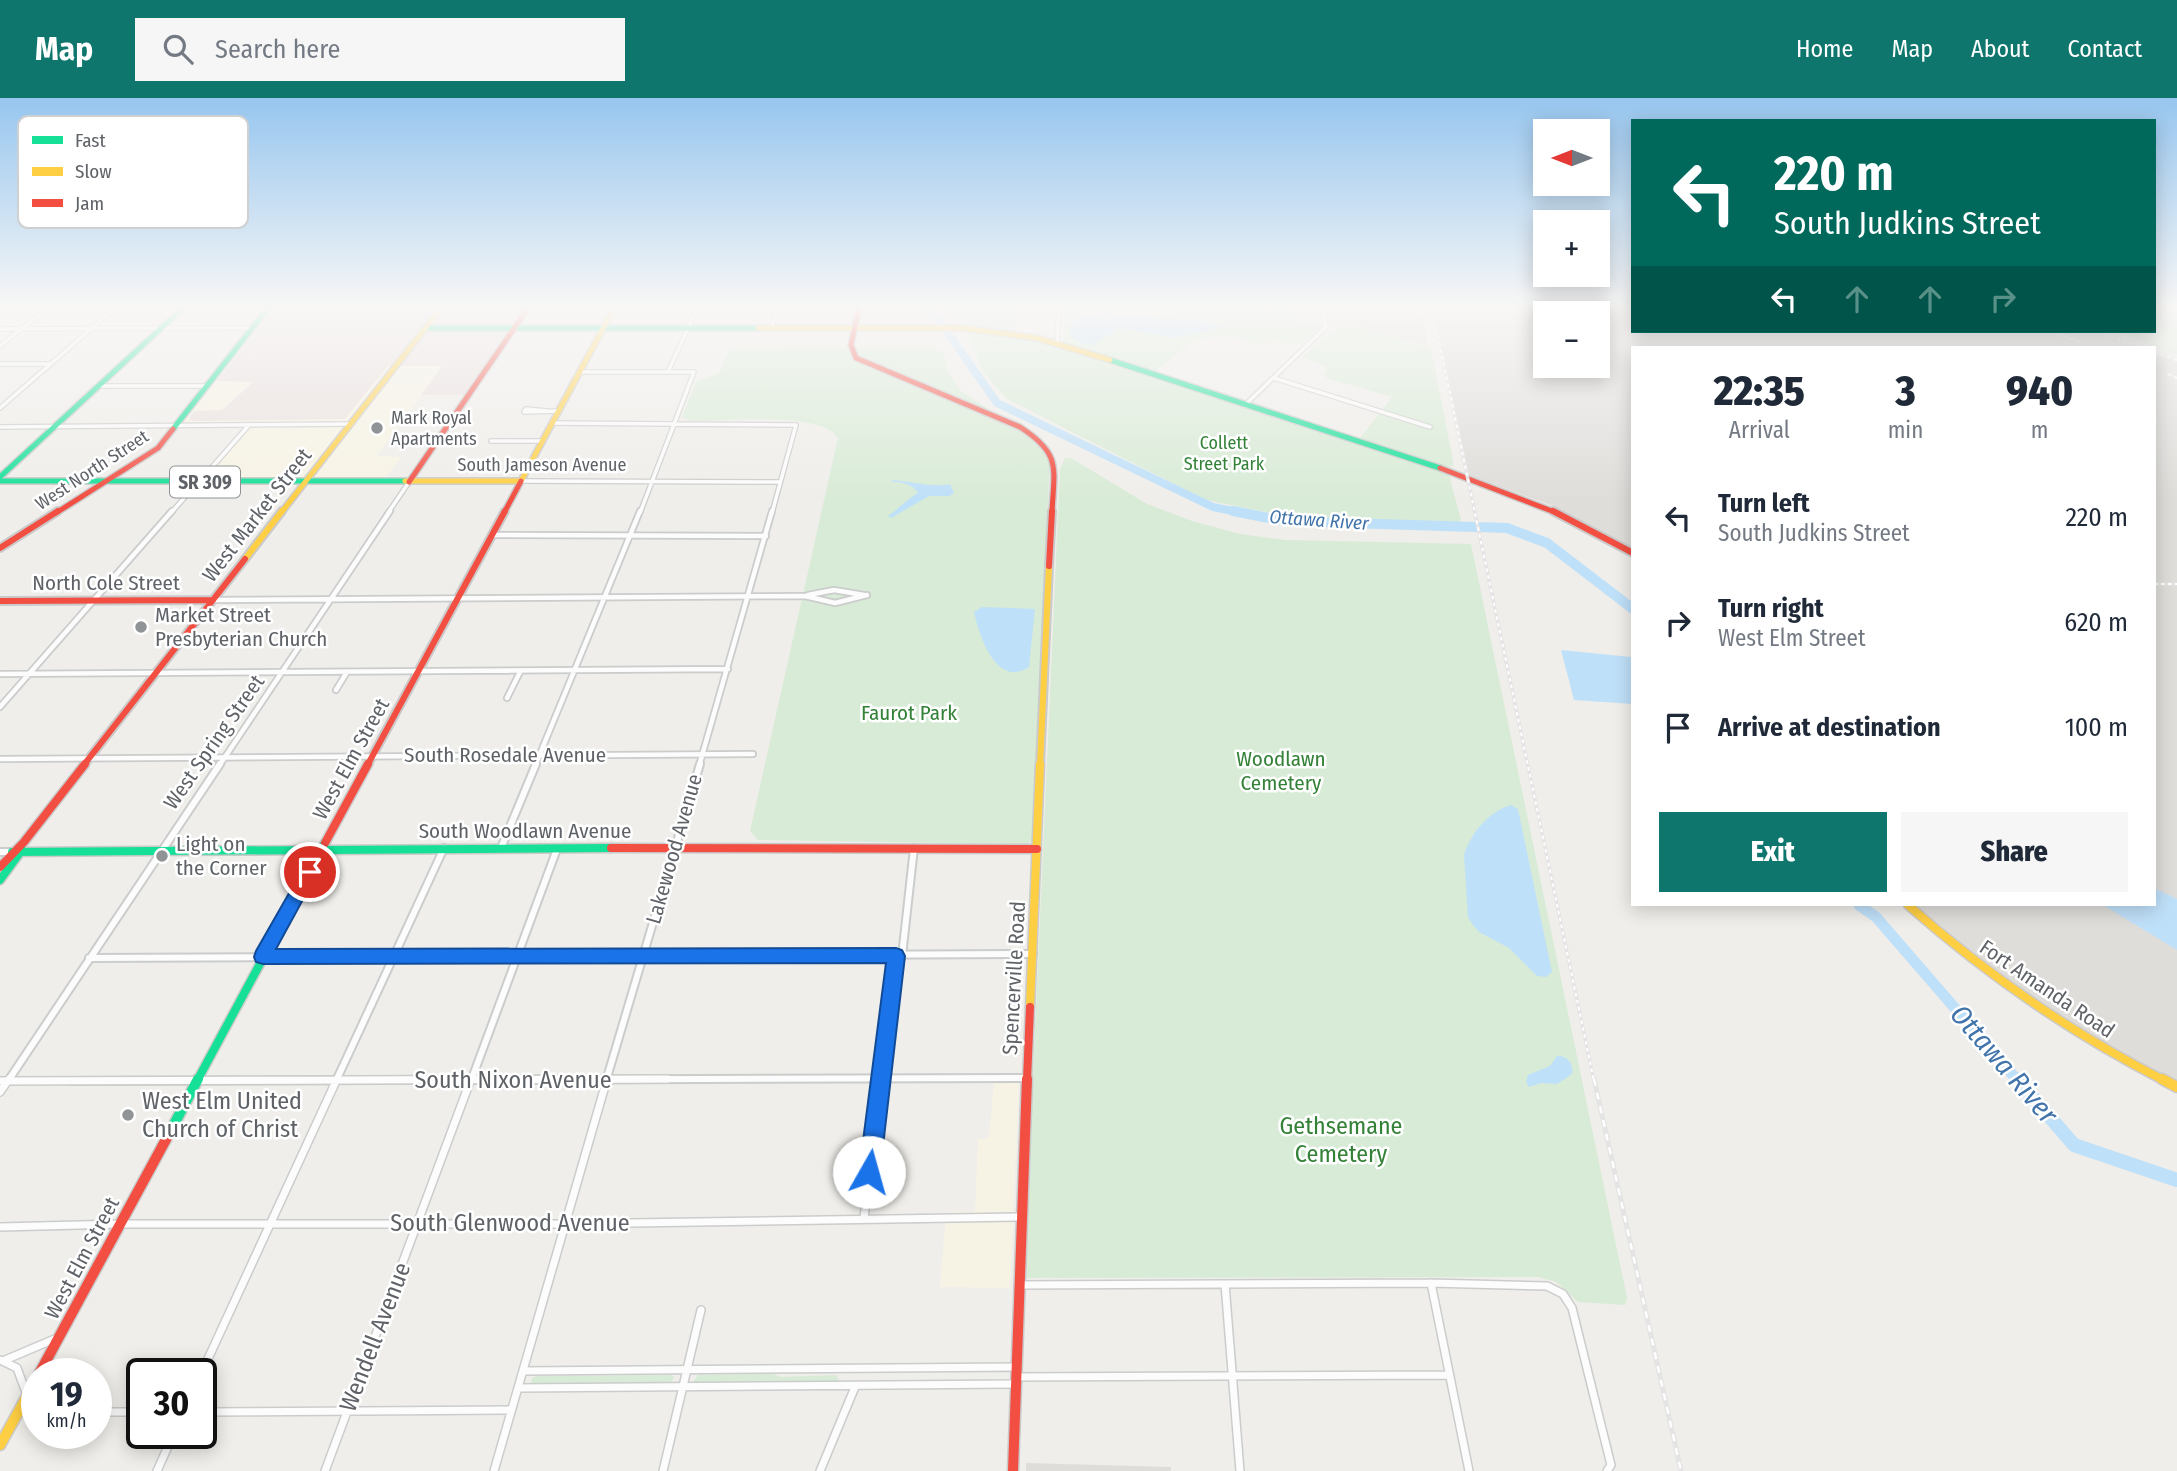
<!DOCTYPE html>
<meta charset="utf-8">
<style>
body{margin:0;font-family:"Fira Sans Condensed",sans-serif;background:#f6f6f7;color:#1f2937;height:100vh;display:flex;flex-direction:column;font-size:26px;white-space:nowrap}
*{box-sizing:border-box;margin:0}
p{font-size:23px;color:#747a83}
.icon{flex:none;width:38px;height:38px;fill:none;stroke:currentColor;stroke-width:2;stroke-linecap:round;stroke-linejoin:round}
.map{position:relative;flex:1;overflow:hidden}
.panel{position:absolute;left:1631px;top:248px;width:525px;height:560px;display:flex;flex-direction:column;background:#fff;border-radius:0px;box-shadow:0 4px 18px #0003}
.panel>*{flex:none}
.top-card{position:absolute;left:1631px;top:21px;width:525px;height:214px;border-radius:0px;box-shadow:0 4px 18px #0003;background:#00695c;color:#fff;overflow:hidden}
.needle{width:46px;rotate:270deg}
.tools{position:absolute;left:1533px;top:21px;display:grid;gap:14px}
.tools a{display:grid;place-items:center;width:77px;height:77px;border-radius:0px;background:#fff;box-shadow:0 4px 18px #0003;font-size:35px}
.speed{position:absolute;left:21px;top:1260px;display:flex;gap:14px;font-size:35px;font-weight:700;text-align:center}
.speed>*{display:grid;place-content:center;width:91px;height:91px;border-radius:50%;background:#fff;box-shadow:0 4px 18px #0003;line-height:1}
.speed small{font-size:18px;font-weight:400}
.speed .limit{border:4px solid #111;border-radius:10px;background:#fff;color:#111}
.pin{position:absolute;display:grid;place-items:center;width:60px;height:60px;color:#fff;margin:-30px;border:4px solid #fff;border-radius:50%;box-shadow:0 2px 7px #0007}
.me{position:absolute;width:77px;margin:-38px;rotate:7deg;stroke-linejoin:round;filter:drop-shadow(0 0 5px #0008)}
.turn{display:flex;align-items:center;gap:24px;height:147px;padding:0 28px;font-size:32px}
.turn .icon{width:91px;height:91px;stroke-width:2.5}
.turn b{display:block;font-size:49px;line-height:60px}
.lanes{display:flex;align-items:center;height:66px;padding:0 28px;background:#0003;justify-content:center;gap:35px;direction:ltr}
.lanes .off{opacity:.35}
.eta{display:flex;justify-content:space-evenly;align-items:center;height:119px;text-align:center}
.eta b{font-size:42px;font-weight:800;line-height:49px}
.cta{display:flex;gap:14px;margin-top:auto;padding:14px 28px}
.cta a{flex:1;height:80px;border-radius:0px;background:#0f766e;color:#fff;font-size:28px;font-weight:800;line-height:80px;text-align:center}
.cta a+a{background:#f6f6f7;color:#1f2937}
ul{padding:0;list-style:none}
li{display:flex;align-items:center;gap:21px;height:105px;padding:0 28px}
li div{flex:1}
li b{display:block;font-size:26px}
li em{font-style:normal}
header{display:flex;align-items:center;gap:42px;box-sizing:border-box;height:98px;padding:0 35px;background:#0f766e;color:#fff}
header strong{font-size:33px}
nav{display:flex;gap:38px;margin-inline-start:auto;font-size:24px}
.search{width:490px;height:63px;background:#f6f6f7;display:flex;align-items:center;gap:18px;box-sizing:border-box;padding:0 24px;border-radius:0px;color:#747a83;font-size:26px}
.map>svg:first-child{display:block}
</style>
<header>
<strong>Map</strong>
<div class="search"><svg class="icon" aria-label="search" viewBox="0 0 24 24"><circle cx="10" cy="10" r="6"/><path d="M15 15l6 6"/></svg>Search here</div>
<nav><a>Home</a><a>Map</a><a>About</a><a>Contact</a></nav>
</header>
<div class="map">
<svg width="2177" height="1373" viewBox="0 0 2177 1373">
<rect width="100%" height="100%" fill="#efeeea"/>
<path fill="#f7f3e4" d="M268,210H528L469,297L421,298L376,358L401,359L383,384H199L249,327L177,328Z
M994,984H1019L1010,1190L940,1189L946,1115L975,1114L978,1041L989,1040Z"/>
<path fill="#dfddda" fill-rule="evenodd" d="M1328,210H1422L1428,248L1361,230L1333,228Z
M1433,210H1633V233H2091L2139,250H1633V452L1553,408L1469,377ZM1545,215H1598V268H1545Z
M2154,256L2177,264V985L2079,933L2034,903L1991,873L1915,807H2154Z
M1026,1365L1171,1369V1373H1026Z"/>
<path fill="#eae0de" d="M274,210H523L466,297H421L442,268H388L345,321L192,323L189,320L195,313L222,312L253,284L217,283Z"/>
<path fill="#d8ebd6" d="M939,210H1018L1017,228L1007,232L961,228Z
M1064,210H1292L1296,222L1320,224L1323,228L1302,247L1279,243L1256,245L1229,238L1195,242L1153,275L1063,244Z
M2154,210L2177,217V257L2111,233H2154Z
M1337,228L1361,230L1431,250L1454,368L1446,369L1362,342L1361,339L1392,299L1326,280L1324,277L1327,269L1302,259Z
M966,234L997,235L1053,246L1446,374L1449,377L1461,422L1456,425L1295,420L1206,402L1007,301L984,275Z
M932,249L944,255L948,274L961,293L1038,344L1050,361L1032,742L1028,746H1018L758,742L750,733L838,340C824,313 720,323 691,323L682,319L696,284L719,275L729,252L733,250Z
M1065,360H1071L1147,406L1192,423L1240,436L1286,442L1471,446L1627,1200L1625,1207L1578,1204L1556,1184L1538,1179L1024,1180L1060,371Z
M773,1276L781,1279L836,1277L840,1284L695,1286L693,1284L698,1277Z
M671,1277L674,1279L670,1286H531L532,1280L537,1278Z"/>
<path fill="#bfe0f9" d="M1106,215L1208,224L1223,229L1174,240L1120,230L1092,247L1081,245L1070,238L1069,227L1083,218Z
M892,382C912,383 930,390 950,386L954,395L949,398H929L891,420L888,418C897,412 910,399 918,395C913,386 902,384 892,384Z
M982,509L1035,511L1029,569C996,591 979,537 974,514Z
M1561,552L1631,559L1633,606L1574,602Z
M1511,707L1518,711L1552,874L1546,879L1537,878L1509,850L1479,834L1473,827L1468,819L1464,757C1471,735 1488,714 1511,707Z
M2154,790L2177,801V852L2103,807H2154Z
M1557,958C1567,957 1574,966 1572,976L1557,986L1541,985L1529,989L1526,984L1528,977L1550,968Z"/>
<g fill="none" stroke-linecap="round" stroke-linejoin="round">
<path stroke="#bfe0f9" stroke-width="8" d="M927,210L936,218L997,305L1213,409L1242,415"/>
<path stroke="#bfe0f9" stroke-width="10" d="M1233,413L1284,423L1507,430L1547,445L1633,511"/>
<path stroke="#bfe0f9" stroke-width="11" d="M1859,807L1876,819L2018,983"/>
<path stroke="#bfe0f9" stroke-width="14" d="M2017,981L2074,1047L2177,1082"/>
<defs>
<path id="street-far3" d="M2173,210L2177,213
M771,230L778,210
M0,231L252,230
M1057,245L1059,210
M0,248L48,210
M0,266H50
M580,274H694L640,415
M668,274L697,210
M1274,280L1430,329
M99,288H207
M1245,307L1326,229L1321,210
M0,310L115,210
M547,313L526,311L524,314L558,313
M552,325L796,327L772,415
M0,329L351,326
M491,343H542
M521,383L780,384
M199,384L249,327
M171,415L198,384
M388,415L409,384"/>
<path id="street-far2" d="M492,437L766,438
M808,497L834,492L864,497
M213,502L805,498L835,505L867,497
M0,576L728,571
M336,592L347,574
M507,600L520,574
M0,609L172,413
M0,661L753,656
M219,668L390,413
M535,668L640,413
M699,668L772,413"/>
<path id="street-far1" d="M501,750L536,666
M0,754H12
M902,858L914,750
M89,860L1033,856
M8,983L220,666
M69,983L1027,980
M336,983L444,750
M471,983L557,751
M606,983L700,666
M881,983L896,858"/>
<path id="street" d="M0,983L668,981
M0,994L9,981
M864,1120L881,981
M0,1129L120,1126H564L1021,1119
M1431,1185L1469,1373
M1225,1186L1240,1373
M1019,1187L1431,1185L1547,1188L1563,1196L1572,1210L1611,1367L1607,1373
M0,1262L17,1270L27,1297
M5,1262L57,1240
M523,1273L1016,1269
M201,1276L337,981
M1016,1279L1449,1277
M518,1290L1015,1286
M18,1314H37
M96,1314H142
M201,1314L511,1312
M157,1373L174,1335
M325,1373L471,981
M494,1373L607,981
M663,1373L701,1212
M820,1373L855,1289"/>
<path id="fast-far2" d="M426,230H758
M1110,262L1440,370
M173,331L268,210
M0,379L183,210
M0,383H405"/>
<path id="fast-far1" d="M12,754L611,750
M0,782L22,752
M197,983L325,745"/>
<path id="fast" d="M170,1034L198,981"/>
<path id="slow-far3" d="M758,230H962L1037,240L1110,262
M405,383H521L614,210
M281,415L441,210"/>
<path id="slow-far2" d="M245,461L282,413
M1040,668L1049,468"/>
<path id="slow-far1" d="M1908,807C1987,877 2071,935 2165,983
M1030,909L1040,666"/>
<path id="slow" d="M2162,981L2177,989
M0,1347L37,1280"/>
<path id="jam-far3" d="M859,210L851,247L856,260L1020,329C1062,356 1054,370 1052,415
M1440,370L1557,415
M409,384L528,210
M56,415L158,350L173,331
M504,415L521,383"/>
<path id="jam-far2" d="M1553,413L1633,455
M0,450L58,413
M1049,468L1052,413
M0,503L213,502
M83,668L245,461
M367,668L505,413"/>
<path id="jam-far1" d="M325,745L368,666
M611,750L1037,751
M0,769L24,744L85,666
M1027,983L1030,909"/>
<path id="jam" d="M39,1276L170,1034
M1013,1373L1027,981"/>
</defs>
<use href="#street-far3" stroke="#cbcccc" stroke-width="6"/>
<use href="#street-far2" stroke="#cbcccc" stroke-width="8"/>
<use href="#street-far1" stroke="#cbcccc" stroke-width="10"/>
<use href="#street" stroke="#cbcccc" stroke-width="10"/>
<use href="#fast-far2" stroke="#cacacb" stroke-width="8"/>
<use href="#fast-far1" stroke="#cacacb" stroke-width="11"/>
<use href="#fast" stroke="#cacacb" stroke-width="13"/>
<use href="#slow-far3" stroke="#cacacb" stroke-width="8"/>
<use href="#slow-far2" stroke="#cacacb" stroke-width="10"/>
<use href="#slow-far1" stroke="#cacacb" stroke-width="11"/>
<use href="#slow" stroke="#cacacb" stroke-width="13"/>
<use href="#jam-far3" stroke="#cacacb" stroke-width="8"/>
<use href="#jam-far2" stroke="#cacacb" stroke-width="10"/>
<use href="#jam-far1" stroke="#cacacb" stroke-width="11"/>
<use href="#jam" stroke="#cacacb" stroke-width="13"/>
<use href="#street-far3" stroke="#fdfcfc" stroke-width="3.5"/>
<use href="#street-far2" stroke="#fdfcfc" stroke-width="4.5"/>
<use href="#street-far1" stroke="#fdfcfc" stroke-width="6"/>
<use href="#street" stroke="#fdfcfc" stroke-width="7"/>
<use href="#fast-far2" stroke="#16e098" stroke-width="5"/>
<use href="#fast-far1" stroke="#16e098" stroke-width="8"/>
<use href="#fast" stroke="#16e098" stroke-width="10"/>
<use href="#slow-far3" stroke="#ffcf43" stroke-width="5"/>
<use href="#slow-far2" stroke="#ffcf43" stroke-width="6"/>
<use href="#slow-far1" stroke="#ffcf43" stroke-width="8"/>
<use href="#slow" stroke="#ffcf43" stroke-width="10"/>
<use href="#jam-far3" stroke="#f24e42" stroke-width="5"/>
<use href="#jam-far2" stroke="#f24e42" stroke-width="6"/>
<use href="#jam-far1" stroke="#f24e42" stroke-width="8"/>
<use href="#jam" stroke="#f24e42" stroke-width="10"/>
<defs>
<path id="rail-far1" d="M1432,210L1594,983
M2050,233L2082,245
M2097,233L2143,250
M2154,254L2177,262
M2168,276L2177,280
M2154,486H2177"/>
<path id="rail" d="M1594,981L1681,1373"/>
</defs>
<use href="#rail-far1" stroke="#e4e4e4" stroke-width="3.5"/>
<use href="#rail" stroke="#e4e4e4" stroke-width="5"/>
<use href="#rail-far1" stroke="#fff" stroke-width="2" stroke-dasharray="3.5" stroke-linecap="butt"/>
<use href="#rail" stroke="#fff" stroke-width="2.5" stroke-dasharray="7" stroke-linecap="butt"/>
</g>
<linearGradient id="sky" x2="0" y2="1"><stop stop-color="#97c6ef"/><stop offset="0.52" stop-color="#f8f7f6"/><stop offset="1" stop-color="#f8f7f6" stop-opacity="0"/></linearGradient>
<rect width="2177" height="402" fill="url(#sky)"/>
<path fill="#1a73e8" stroke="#114b97" stroke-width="2" d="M310,767L316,769L318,774L276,851L896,850L902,852L905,858L880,1074L877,1081L869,1084L862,1081L859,1074L886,865L263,866L256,864L254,859L256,853L304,769Z"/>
<g fill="#919496" stroke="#fff" stroke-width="2.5">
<circle cx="377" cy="330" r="7"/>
<circle cx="141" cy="529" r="7"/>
<circle cx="162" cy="758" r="7"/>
<circle cx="128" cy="1017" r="7"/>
</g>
<g text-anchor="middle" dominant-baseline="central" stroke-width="5" stroke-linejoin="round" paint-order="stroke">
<g font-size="18" fill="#5f6368" stroke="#fff" text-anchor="start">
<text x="391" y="320">Mark Royal<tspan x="391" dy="21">Apartments</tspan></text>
</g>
<g font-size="18" fill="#348238" stroke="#fff">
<text x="1224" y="345">Collett<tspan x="1224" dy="21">Street Park</tspan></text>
</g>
<g font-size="18" fill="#5f6368" stroke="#fff">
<text x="542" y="367">South Jameson Avenue</text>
<text transform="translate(92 372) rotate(-33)">West North Street</text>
</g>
<rect fill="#fff" stroke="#8f9295" stroke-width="2" x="170" y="368.5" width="70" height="31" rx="5"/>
<g font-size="19" font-weight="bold" fill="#5f6368">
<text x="205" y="384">SR 309</text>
</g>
<g font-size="19" font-style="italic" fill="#4174aa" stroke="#fff">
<text transform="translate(1319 422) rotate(4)">Ottawa River</text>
</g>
<g font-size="21" fill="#5f6368" stroke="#fff">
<text transform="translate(257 417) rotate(-52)">West Market Street</text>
<text x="106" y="485">North Cole Street</text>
<text transform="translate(214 644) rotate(-55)">West Spring Street</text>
<text x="505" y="657">South Rosedale Avenue</text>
<text transform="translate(351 661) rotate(-61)">West Elm Street</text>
<text x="525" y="733">South Woodlawn Avenue</text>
<text transform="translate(674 751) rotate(-74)">Lakewood Avenue</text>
<text transform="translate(1014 880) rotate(-87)">Spencerville Road</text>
<text transform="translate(2047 891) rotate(34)">Fort Amanda Road</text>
<text transform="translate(82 1160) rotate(-62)">West Elm Street</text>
</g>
<g font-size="21" fill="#5f6368" stroke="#fff" text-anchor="start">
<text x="155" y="517">Market Street<tspan x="155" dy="24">Presbyterian Church</tspan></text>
<text x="176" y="746">Light on<tspan x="176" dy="24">the Corner</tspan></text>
</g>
<g font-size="21" fill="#348238" stroke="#fff">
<text x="909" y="615">Faurot Park</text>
<text x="1281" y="661">Woodlawn<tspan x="1281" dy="24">Cemetery</tspan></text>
</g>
<g font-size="24" fill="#5f6368" stroke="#fff">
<text x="513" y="982">South Nixon Avenue</text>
<text x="510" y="1125">South Glenwood Avenue</text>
<text transform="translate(375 1239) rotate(-69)">Wendell Avenue</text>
</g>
<g font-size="24" fill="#5f6368" stroke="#fff" text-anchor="start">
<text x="142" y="1003">West Elm United<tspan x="142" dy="28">Church of Christ</tspan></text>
</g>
<g font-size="24" fill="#348238" stroke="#fff">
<text x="1341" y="1028">Gethsemane<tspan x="1341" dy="28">Cemetery</tspan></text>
</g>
<g font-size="28" font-style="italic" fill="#4174aa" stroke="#fff">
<text transform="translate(2004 966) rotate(49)">Ottawa River</text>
</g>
</g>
<rect x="18" y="18" width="230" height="112" rx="10" fill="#fff" stroke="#cfd0d2" stroke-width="2"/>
<rect x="32" y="38" width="31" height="8" fill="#16e098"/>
<rect x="32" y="69" width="31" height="9" fill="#ffcf43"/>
<rect x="32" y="101" width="31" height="8" fill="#f24e42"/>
<g font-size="19" fill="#5f6368">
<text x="75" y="49">Fast</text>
<text x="75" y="80">Slow</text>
<text x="75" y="112">Jam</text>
</g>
</svg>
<div class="tools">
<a><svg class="needle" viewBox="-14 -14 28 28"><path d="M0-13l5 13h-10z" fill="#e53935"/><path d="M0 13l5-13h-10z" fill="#747a83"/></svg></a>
<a>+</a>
<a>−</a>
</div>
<div class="speed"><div>19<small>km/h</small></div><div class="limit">30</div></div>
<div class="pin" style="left:310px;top:774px;background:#d93025"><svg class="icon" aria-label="arrive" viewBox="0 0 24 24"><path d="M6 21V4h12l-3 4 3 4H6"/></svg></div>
<svg class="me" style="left:869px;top:1074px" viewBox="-20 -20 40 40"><circle r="19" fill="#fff"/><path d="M0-13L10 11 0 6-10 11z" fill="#1a73e8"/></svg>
<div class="top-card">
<div class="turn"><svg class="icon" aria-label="left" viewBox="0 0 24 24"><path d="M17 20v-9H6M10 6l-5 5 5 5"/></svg><div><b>220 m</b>South Judkins Street</div></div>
<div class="lanes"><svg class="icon" aria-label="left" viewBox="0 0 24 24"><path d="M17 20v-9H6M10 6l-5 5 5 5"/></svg><svg class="icon off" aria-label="ahead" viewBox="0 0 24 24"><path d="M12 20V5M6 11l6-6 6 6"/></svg><svg class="icon off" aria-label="ahead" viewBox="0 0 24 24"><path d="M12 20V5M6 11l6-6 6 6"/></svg><svg class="icon off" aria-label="right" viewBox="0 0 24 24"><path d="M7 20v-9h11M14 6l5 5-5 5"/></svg></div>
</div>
<section class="panel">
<div class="eta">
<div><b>22:35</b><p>Arrival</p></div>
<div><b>3</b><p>min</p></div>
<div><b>940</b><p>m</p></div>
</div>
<ul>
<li><svg class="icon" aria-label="left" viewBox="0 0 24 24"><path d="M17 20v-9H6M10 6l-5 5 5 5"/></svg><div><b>Turn left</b><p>South Judkins Street</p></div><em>220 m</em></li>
<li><svg class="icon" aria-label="right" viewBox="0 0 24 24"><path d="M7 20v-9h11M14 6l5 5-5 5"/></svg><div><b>Turn right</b><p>West Elm Street</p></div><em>620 m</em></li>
<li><svg class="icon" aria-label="arrive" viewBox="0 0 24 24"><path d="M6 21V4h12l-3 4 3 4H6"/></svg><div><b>Arrive at destination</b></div><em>100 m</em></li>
</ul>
<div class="cta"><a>Exit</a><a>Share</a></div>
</section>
</div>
